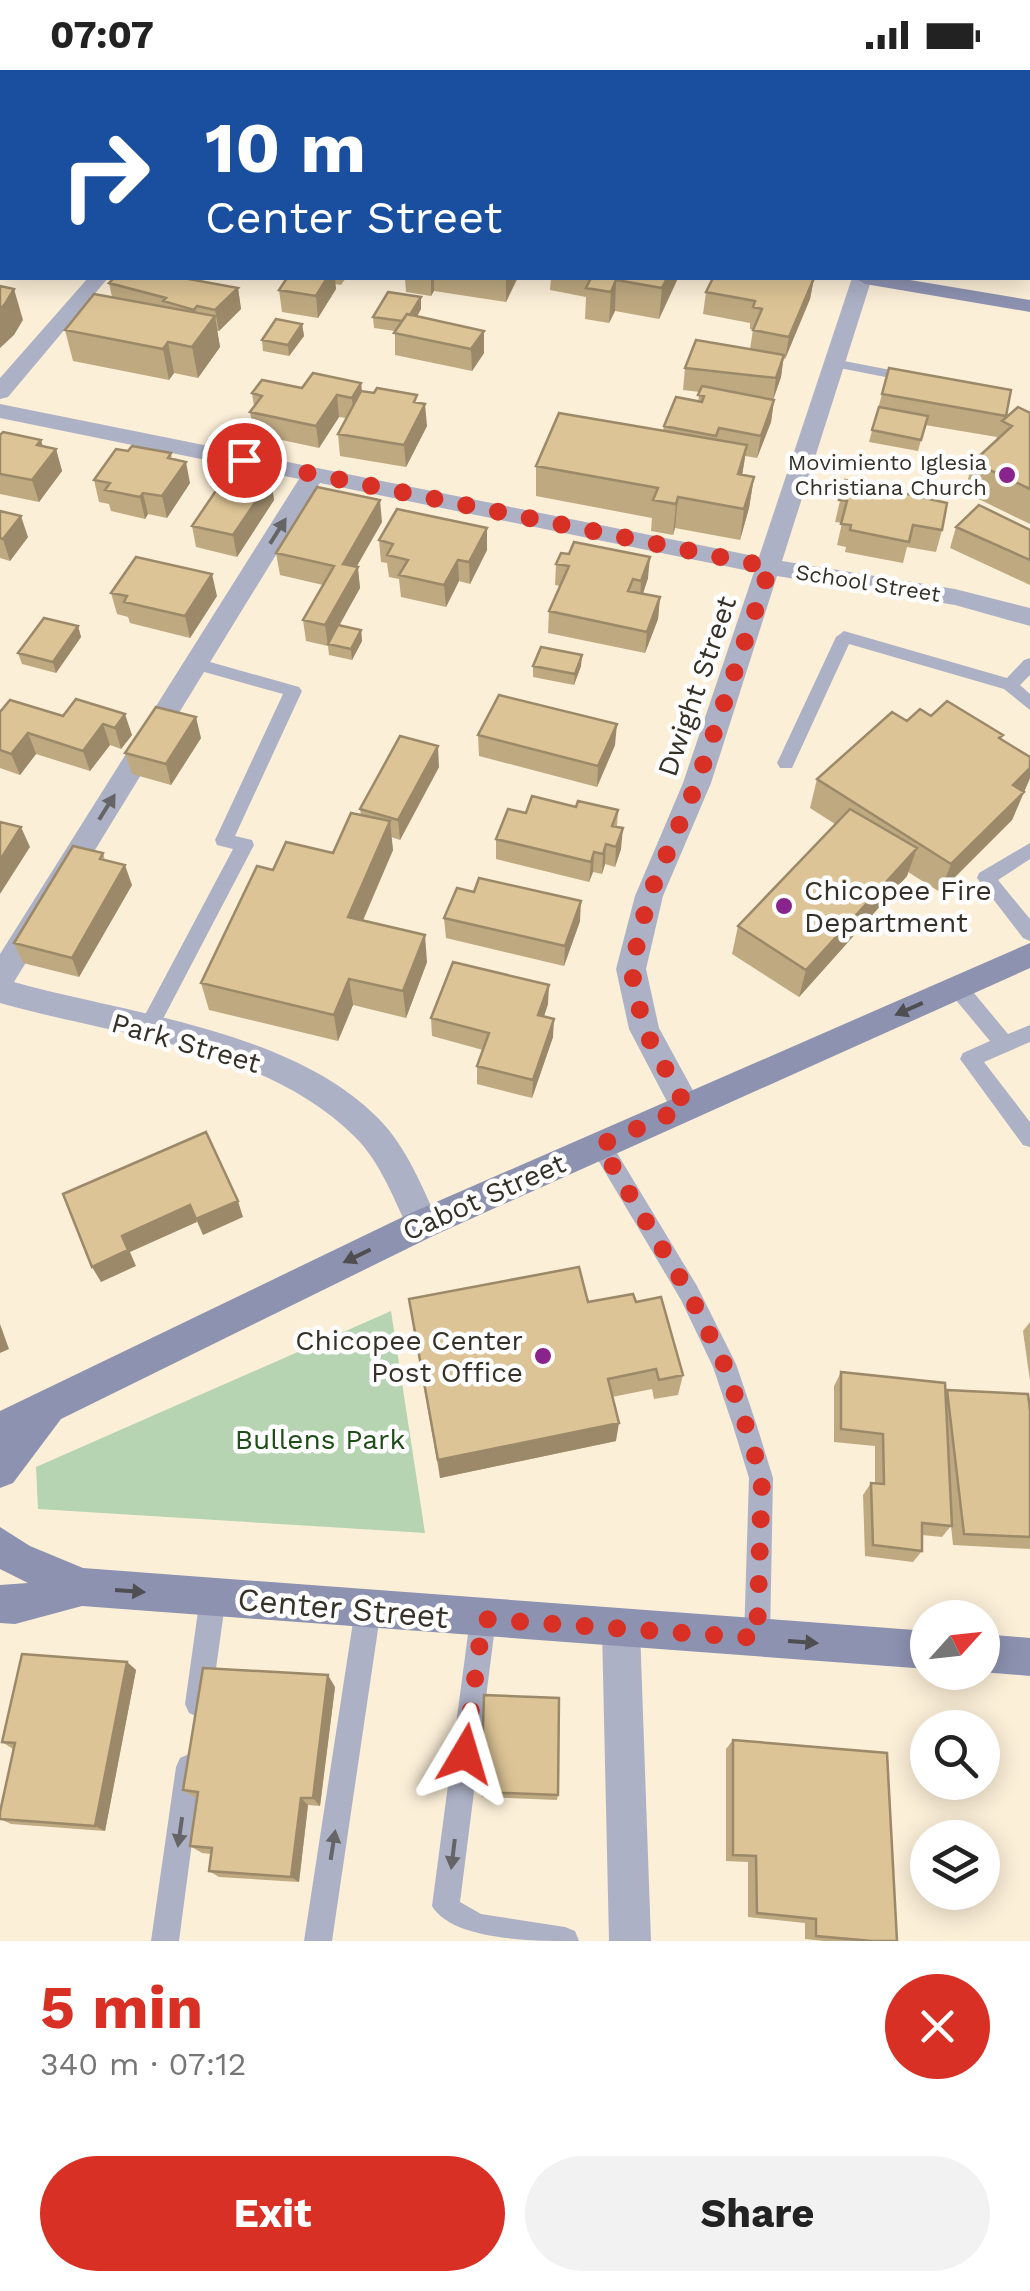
<!DOCTYPE html>
<meta charset="utf-8">
<style>
body{margin:0;font-family:"Work Sans",sans-serif;background:#f2f2f2;color:#222;height:100vh;display:flex;flex-direction:column;font-size:38px;white-space:nowrap}
*{box-sizing:border-box;margin:0}
p{font-size:32px;color:#767676}
.icon{flex:none;width:55px;height:55px;fill:none;stroke:currentColor;stroke-width:2;stroke-linecap:round;stroke-linejoin:round}
.map{position:relative;height:1871px;overflow:hidden}
.sheet{display:flex;flex-direction:column;background:#fff;flex:1}
.sheet>*{flex:none}
.banner{position:absolute;left:0px;top:0px;width:1030px;height:210px;box-shadow:0 5px 25px #0003;background:#1a4fa0;color:#fff;overflow:hidden}
.needle{width:65px;rotate:63deg}
.controls{position:absolute;left:910px;top:1530px;display:grid;gap:20px}
.controls a{display:grid;place-items:center;width:90px;height:90px;border-radius:50%;background:#fff;box-shadow:0 5px 25px #0003;font-size:50px}
.pin{position:absolute;display:grid;place-items:center;width:85px;height:85px;color:#fff;margin:-42px;border:5px solid #fff;border-radius:50%;box-shadow:0 2px 10px #0007}
.me{position:absolute;width:110px;margin:-55px;rotate:7deg;stroke-linejoin:round;filter:drop-shadow(0 0 8px #0008)}
.turn{display:flex;align-items:center;gap:35px;height:210px;padding:0 40px;font-size:45px}
.turn .icon{width:130px;height:130px;stroke-width:2.5}
.turn b{display:block;font-size:70px;line-height:85px}
.round{display:grid;place-items:center;flex:none;width:105px;height:105px;border-radius:52px;background:#f2f2f2}
.overview{display:flex;align-items:center;justify-content:space-between;height:170px;padding:0 40px}
h1{font-size:60px;font-weight:700;line-height:75px;color:#d93025}
.primary-button{display:flex;gap:20px;margin-top:auto;padding:20px 40px}
.primary-button a{flex:1;height:115px;border-radius:60px;background:#d93025;color:#fff;font-size:40px;font-weight:700;line-height:115px;text-align:center}
.primary-button a+a{background:#f2f2f2;color:#222}
.status{display:flex;justify-content:space-between;align-items:center;height:70px;padding:0 50px;background:#fff;direction:ltr}
.status svg{height:28px;fill:currentColor}
.map>svg:first-child{display:block}
</style>
<div class="status"><b>07:07</b><svg viewBox="0 0 49 12"><path d="M0 12V9h3v3zM5 12V6h3v6zM10 12V3h3v9zM15 12V0h3v12zM26 1h20v11H26zM47 4h2v5h-2z"/></svg></div>
<div class="map">
<svg width="1030" height="1871" viewBox="0 0 1030 1871">
<rect width="100%" height="100%" fill="#fcefd8"/>
<path fill="#b6d4b1" d="M391,1241L425,1463L38,1439L36,1397Z"/>
<g fill="none" stroke-linecap="round" stroke-linejoin="round">
<path fill="#adb1c6" fill-rule="evenodd" d="M524,0H538L540,2H526Z
M834,289L911,304L918,308L911,312L829,296V290Z
M844,561L1007,608L1024,590L1030,588V605L1020,615L1030,624V640L1004,619L849,574L792,698H780L777,693L836,567Z
M196,588L299,617L302,621L235,766L252,770L254,775L154,966H140L137,960L233,779L217,775L215,770L283,624L190,598V590Z
M1030,773V789L998,810L1030,849V871L1023,868L977,808L979,803Z
M957,909L964,911L1008,964L1030,955V972L984,992L1030,1052V1077L1023,1075L960,989L963,983L990,971L950,923L947,917L950,911Z
M600,1066L608,1068L697,1216L736,1294L757,1356L773,1408L770,1568L766,1577L757,1581L748,1577L744,1568L749,1408L733,1356L713,1297L681,1230L589,1075L592,1068Z
M213,1514L222,1518L226,1527L211,1634L207,1643L198,1647L189,1643L185,1634L200,1527L204,1518Z
M368,1526L377,1530L381,1539L332,1871H304L355,1539L359,1530Z
M483,1536L492,1540L496,1549L460,1832L481,1844L565,1857L575,1861L579,1871C534,1871 453,1871 432,1836L470,1549L474,1540Z
M189,1684L198,1688L202,1697L179,1871H151L176,1697L180,1688Z"/>
<path fill="#adb1c6" fill-rule="evenodd" d="M926,0H944V2H927Z
M88,208H108L8,327L0,329V308Z
M852,208H872L782,491L955,519L1030,538V556L955,535L777,506L711,713L663,826L646,899L659,958L702,1037L697,1047L686,1051L675,1047L629,959L616,899L635,826L683,713L754,502L320,413L14,912C128,944 291,960 378,1048C406,1076 423,1118 439,1154L435,1165L423,1169L411,1165C395,1132 381,1092 354,1066C264,977 116,966 0,933V884L299,409L0,348V334L759,487Z
M621,1540L635,1545L640,1559L651,1871H609L602,1559L607,1545Z"/>
<path fill="#8d92b1" fill-rule="evenodd" d="M0,55H2V66H0Z
M855,208H898L1030,230V242L865,214Z
M1030,873V898L435,1165L61,1349L13,1413L0,1418V1341L411,1143Z
M0,1457L30,1476L83,1498L928,1561V1599L82,1536L15,1554L0,1553V1515L28,1513L0,1499Z
M982,1564L1030,1568V1606L982,1602Z"/>
</g>
<path fill="#bea981" d="M841,0H893L892,2H841Z
M2,154V182L0,174V156Z
M287,208H346L341,215L335,214L336,219L318,248L282,242L279,220Z
M405,208H517V210L506,232L434,221L431,226L406,222Z
M551,208H678L659,249L615,241L609,253L585,249L586,227L550,220Z
M814,208L810,229L785,289L783,288L781,307L773,330H774L771,352L757,388L745,386L742,405L754,407L749,438L740,470L675,458L673,465L651,461L652,448L536,426V396L663,361L664,356L698,331L700,322L683,320L685,298L750,279L753,260L750,259V253L703,244L706,222Z
M201,211L238,218L241,239L219,261H217L220,277L198,308L174,303L169,310L73,291L65,260L112,227L109,213Z
M421,239L417,247L484,261V283L472,301L395,285V261L374,258L373,247Z
M302,254L304,266L289,286L263,281L262,270Z
M361,313L362,321L418,333L427,356L406,397L340,386L338,364L346,348L339,347L319,378L254,364L250,342L254,337L252,323Z
M1011,320L1005,349L1030,343V454L964,422L973,392L996,370L997,367L925,355L918,381L869,372L882,324Z
M0,365L56,379L62,401L39,432L0,424Z
M128,381L171,383L172,389L190,413L167,448L148,444L145,449L111,441L109,434L99,432L94,410Z
M271,409L274,430L237,487L196,477L192,456Z
M845,410L942,460L936,482L907,477L903,493L845,482L846,477L837,475L842,453L835,452Z
M0,441L28,467L10,491L0,488Z
M382,452L357,496L360,518L339,555L361,560L362,571L352,590L329,585L328,576L306,571L303,550L323,515L280,505L276,483Z
M956,457L1030,460V515L950,478Z
M379,470L487,480L470,514L459,511L446,537L401,527L399,509L389,507L387,493L381,492Z
M556,494L648,508L643,524L660,527L658,549L645,583L548,563L549,541L560,516L555,515Z
M111,523L217,526L190,568L130,553L128,547L117,544Z
M78,556L81,567L56,603L22,594L18,583Z
M533,596H581L574,615L533,607Z
M76,629L132,665L121,679L110,675L90,701L36,684L20,705L0,698V642L63,646Z
M931,646L1001,670L1030,687V708L1012,750L940,822L908,802L907,806L799,927L732,884L738,856L835,754L810,738L817,709L907,651Z
M478,665L615,675L597,717L479,686Z
M201,668L171,715L132,704L125,683Z
M439,697L400,770L391,767L393,780L363,851L427,892L406,948L353,935L338,971L209,940L201,913L273,800L333,783L361,745L360,739Z
M576,737L618,740L617,757L621,779L615,797L605,794L602,804L593,802L589,812L496,789V769L526,743Z
M103,783L105,790L132,815L79,907L23,893L14,873Z
M444,848L580,851L564,896L446,868Z
M548,934L544,946L553,967L532,1028L477,1014V996L483,980L432,966L431,948Z
M588,1232H636L683,1305L678,1325L654,1329L652,1319L612,1327L616,1371L440,1408L412,1250Z
M1030,1252V1311L1023,1261Z
M841,1302L945,1322L947,1320L1030,1340V1479L953,1475L951,1456L942,1467L922,1465V1481L913,1492L865,1486L863,1425L871,1413H875V1376L834,1372V1316Z
M127,1592L136,1600L105,1761L11,1754L0,1749L13,1679L2,1672Z
M335,1617L320,1736L308,1735L299,1812L219,1807L209,1801L211,1784L202,1783L190,1776L197,1729L183,1720Z
M733,1670L897,1871H824L805,1869V1853L748,1847V1792L726,1791V1679Z
M481,1722L558,1725L557,1730L482,1727Z"/>
<path fill="#9b8969" d="M312,0H330V2H310Z
M335,0H352L350,2H336Z
M421,0H438L436,2H419Z
M327,208H335L336,219L318,248L316,226Z
M431,208H434V221L431,226Z
M506,208H517L506,232Z
M667,208H678L659,249L662,218Z
M814,208L810,229L785,289L789,267Z
M616,210L615,241L609,253L611,222Z
M238,218L241,239L219,261L215,240Z
M14,219L23,250L14,265L0,278V239Z
M421,227V239L407,263L406,252Z
M215,246L220,277L198,308L192,277Z
M302,254L304,266L289,286L288,275Z
M484,261V283L472,301L471,279Z
M168,272L174,303L169,310L163,279Z
M784,285L781,307L773,330L776,308Z
M361,313L363,335L354,350L352,328Z
M337,325L339,347L319,378L316,356Z
M774,330L771,352L757,388L761,366Z
M425,334L427,356L406,397L404,375Z
M41,370L47,390L56,379L62,401L39,432L32,410L37,375Z
M747,375L742,406L738,404Z
M186,392L190,413L167,448L162,426Z
M754,407L749,438L740,470L744,439Z
M271,409L274,430L237,487L233,465Z
M143,423L148,444L145,449L140,427Z
M678,427L675,458L673,465L676,434Z
M380,430L382,452L346,515L343,494Z
M21,446L28,467L10,491L3,469Z
M487,458V480L470,514L469,492Z
M650,487L648,508L640,532L641,511Z
M458,490L459,511L446,537L444,515Z
M358,497L360,518L328,576L325,555Z
M212,504L217,526L190,568L185,546Z
M660,527L658,549L645,583L647,562Z
M78,556L81,567L56,603L53,592Z
M361,560L362,571L352,590L351,579Z
M582,585L581,596L574,615L575,604Z
M125,644L132,665L121,679L115,658Z
M196,647L201,668L171,715L166,694Z
M103,654L110,675L90,701L83,681Z
M617,654L615,675L597,717L598,696Z
M28,663L36,684L20,705L11,684Z
M438,676L439,697L400,770L398,750Z
M1030,698V708L1012,750L940,822L951,794L1013,715Z
M390,751L393,780L352,875L348,847Z
M21,757L30,777L0,824V790Z
M623,758L621,779L615,797L616,777Z
M606,774L605,794L602,804L603,784Z
M917,778L907,806L799,927L806,900Z
M594,782L593,802L589,812L591,792Z
M125,795L132,815L79,907L72,888Z
M581,831L580,851L564,896L565,876Z
M425,865L427,892L406,948L403,921Z
M349,909L353,935L338,971L334,945Z
M549,915L548,934L538,964V945Z
M554,949L553,967L532,1028L533,1010Z
M238,1131L243,1147L203,1165L196,1149Z
M190,1135L197,1152L130,1182L136,1196L101,1212L92,1197L122,1166Z
M0,1254L9,1279L0,1283Z
M619,1353L616,1371L440,1408L438,1390Z
M127,1592L136,1600L105,1761L95,1756Z
M328,1605L335,1617L320,1736L313,1728Z
M301,1728L308,1735L299,1812L291,1807Z"/>
<path fill="#ddc496" stroke="#9b8969" stroke-width="2.5" d="M121,0H312L310,2H118Z
M370,0H421L419,2H368Z
M851,0H889L888,2H867Z
M114,208H183L238,218L215,240L197,236L194,240L163,231L166,228L109,213Z
M287,208H327L316,226L279,220Z
M591,208H667L662,218L616,210L611,222L586,218Z
M713,208H814L789,267L753,260L762,239L753,237L755,231L706,222Z
M0,216L14,219L5,234L0,239Z
M388,222L421,227L410,245L407,244L402,251L373,247Z
M94,224L215,246L192,277L168,272L163,279L65,260Z
M407,244L484,261L471,279L394,263Z
M276,249L302,254L288,275L262,270Z
M696,270L784,285L776,308L685,298Z
M889,298L1011,320L1006,346L882,324Z
M313,303L361,313L352,328L337,325L316,356L250,342L262,326L252,323L262,310L302,318Z
M702,316L774,330L761,366L719,358L716,366L664,356L676,327L702,332L704,326L698,325Z
M377,318L417,325L414,332L425,334L404,375L338,364L361,321L374,323Z
M879,337L928,346L921,370L872,360Z
M1018,337L1030,343V419L973,392L1012,356L1002,351Z
M559,343L747,375L738,404L754,407L744,439L678,427L676,434L653,430L658,418L536,396Z
M3,362L41,370L37,375L56,379L32,410L0,404V365Z
M132,376L171,383L168,388L186,392L162,426L143,423L140,427L105,420L110,413L94,410L116,379L128,381Z
M230,400L271,409L233,465L192,456Z
M845,410L947,433L942,460L913,455L909,472L850,460L851,455L841,454L847,431L839,430Z
M317,417L380,430L343,494L358,497L325,555L303,550L334,496L276,483Z
M979,435L1030,460V490L956,457Z
M397,439L487,458L469,492L458,490L444,515L399,505L408,490L387,485L393,474L379,470Z
M0,441L21,446L3,469L0,468Z
M574,472L650,487L641,511L633,509L628,521L660,527L647,562L549,541L569,496L556,494L561,483L569,484Z
M136,487L212,504L185,546L124,532L127,526L111,523Z
M44,548L78,556L53,592L18,583Z
M338,555L361,560L351,579L328,574Z
M541,577L582,585L575,604L533,596Z
M499,625L617,654L598,696L478,665Z
M76,629L125,644L115,658L103,654L83,681L28,663L11,684L0,680V642L10,630L63,646Z
M947,631L1003,665L999,668L1030,687V698L1013,715L1024,722L951,794L817,709L892,642L907,651L920,639L931,646Z
M156,637L196,647L166,694L125,683Z
M400,666L438,676L398,750L360,739Z
M532,726L576,737L578,731L618,740L612,756L623,758L616,777L606,774L603,784L594,782L591,792L496,769L508,739L526,743Z
M850,739L917,778L806,900L738,856Z
M351,743L390,751L348,847L425,865L403,921L349,909L334,945L201,913L257,796L273,800L286,772L333,783Z
M0,752L21,757L0,790Z
M73,776L103,783L100,789L125,795L72,888L14,873Z
M479,808L581,831L565,876L444,848L457,818L474,822Z
M453,892L549,915L538,945L554,949L533,1010L477,996L489,963L431,948Z
M206,1062L238,1131L196,1149L190,1135L122,1166L128,1180L92,1197L63,1124Z
M579,1197L588,1232L633,1224L636,1232L661,1227L683,1305L659,1310L656,1299L608,1309L619,1353L438,1390L409,1229Z
M841,1302L945,1313L952,1456L922,1453V1481L873,1475L871,1413L884,1414L883,1364L841,1359Z
M947,1320L1028,1324L1030,1340V1467L964,1464Z
M22,1584L127,1592L95,1756L0,1749V1742L15,1673L2,1672Z
M203,1598L328,1605L313,1728H301L291,1807L209,1801L212,1778L190,1776L198,1722L183,1720Z
M484,1625L559,1628L558,1725L481,1722Z
M733,1670L887,1683L897,1871H872L816,1866V1849L757,1843L756,1786L733,1785Z"/>
<defs><path id="oneway-solid" d="M-6-.8H1V-3.2L6.5 0L1 3.2V.8H-6Z" transform="scale(2.5)"/></defs>
<g fill="#656467">
<use href="#oneway-solid" transform="translate(278 461) rotate(-58)"/>
<use href="#oneway-solid" transform="translate(107 737) rotate(-58)"/>
<use href="#oneway-solid" transform="translate(180 1762) rotate(98)"/>
<use href="#oneway-solid" transform="translate(333 1775) rotate(-81)"/>
<use href="#oneway-solid" transform="translate(453 1784) rotate(97)"/>
</g>
<g fill="#4f4e51">
<use href="#oneway-solid" transform="translate(909 939) rotate(156)"/>
<use href="#oneway-solid" transform="translate(357 1186) rotate(154)"/>
<use href="#oneway-solid" transform="translate(130 1521) rotate(4)"/>
<use href="#oneway-solid" transform="translate(803 1572) rotate(4)"/>
</g>
<g fill="none" stroke-linecap="round" stroke-linejoin="round">
<path stroke="#d93025" stroke-width="18" stroke-dasharray="0 32.4" d="M244,390L770,497L697,713L649,826L631,899L644,959L686,1037L600,1075L689,1223L724,1294L746,1356L762,1408L757,1568L483,1549L465,1684"/>
</g>
<g fill="#89248c" stroke="#fefefe" stroke-width="4">
<circle cx="1007" cy="405" r="10"/>
<circle cx="784" cy="836" r="10"/>
<circle cx="543" cy="1286" r="10"/>
</g>
<g text-anchor="middle" dominant-baseline="central" stroke-width="9" stroke-linejoin="round" paint-order="stroke">
<g font-size="22" fill="#353128" stroke="#fefefe" text-anchor="end">
<text x="987" y="392">Movimiento Iglesia<tspan x="987" dy="25">Christiana Church</tspan></text>
</g>
<g font-size="22" fill="#353128" stroke="#fefefe">
<text transform="translate(868 513) rotate(9)">School Street</text>
</g>
<g font-size="28" fill="#353128" stroke="#fefefe">
<text transform="translate(697 616) rotate(-71)">Dwight Street</text>
<text transform="translate(186 973) rotate(16)">Park Street</text>
<text transform="translate(484 1127) rotate(-24)">Cabot Street</text>
</g>
<g font-size="28" fill="#353128" stroke="#fefefe" text-anchor="start">
<text x="804" y="820">Chicopee Fire<tspan x="804" dy="32">Department</tspan></text>
<text x="523" y="1270" text-anchor="end">Chicopee Center<tspan x="523" dy="32">Post Office</tspan></text>
</g>
<g font-size="28" fill="#1f4d17" stroke="#fefefe">
<text x="320" y="1369">Bullens Park</text>
</g>
<g font-size="32" fill="#353128" stroke="#fefefe">
<text transform="translate(343 1538) rotate(5)">Center Street</text>
</g>
</g>
</svg>
<div class="controls">
<a><svg class="needle" viewBox="-14 -14 28 28"><path d="M0-13l5 13h-10z" fill="#e53935"/><path d="M0 13l5-13h-10z" fill="#767676"/></svg></a>
<a><svg class="icon" aria-label="search" viewBox="0 0 24 24"><circle cx="10" cy="10" r="6"/><path d="M15 15l6 6"/></svg></a>
<a><svg class="icon" aria-label="layers" viewBox="0 0 24 24"><path d="M12 4l9 5-9 5-9-5zM3 14l9 5 9-5"/></svg></a>
</div>
<div class="pin" style="left:244px;top:390px;background:#d93025"><svg class="icon" aria-label="arrive" viewBox="0 0 24 24"><path d="M6 21V4h12l-3 4 3 4H6"/></svg></div>
<svg class="me" style="left:465px;top:1684px" viewBox="-20 -20 40 40"><path d="M0-17L14 15 0 8-14 15z" fill="#d93025" stroke="#fff" stroke-width="4"/></svg>
<div class="banner">
<div class="turn"><svg class="icon" aria-label="right" viewBox="0 0 24 24"><path d="M7 20v-9h11M14 6l5 5-5 5"/></svg><div><b>10 m</b>Center Street</div></div>
</div>
</div>
<section class="sheet">
<div class="overview"><div><h1>5 min</h1><p>340 m · 07:12</p></div><a class="round" style="background:#d93025;color:#fff"><svg class="icon" aria-label="close" viewBox="0 0 24 24"><path d="M6 6l12 12M18 6L6 18"/></svg></a></div>
<div class="primary-button"><a>Exit</a><a>Share</a></div>
</section>
